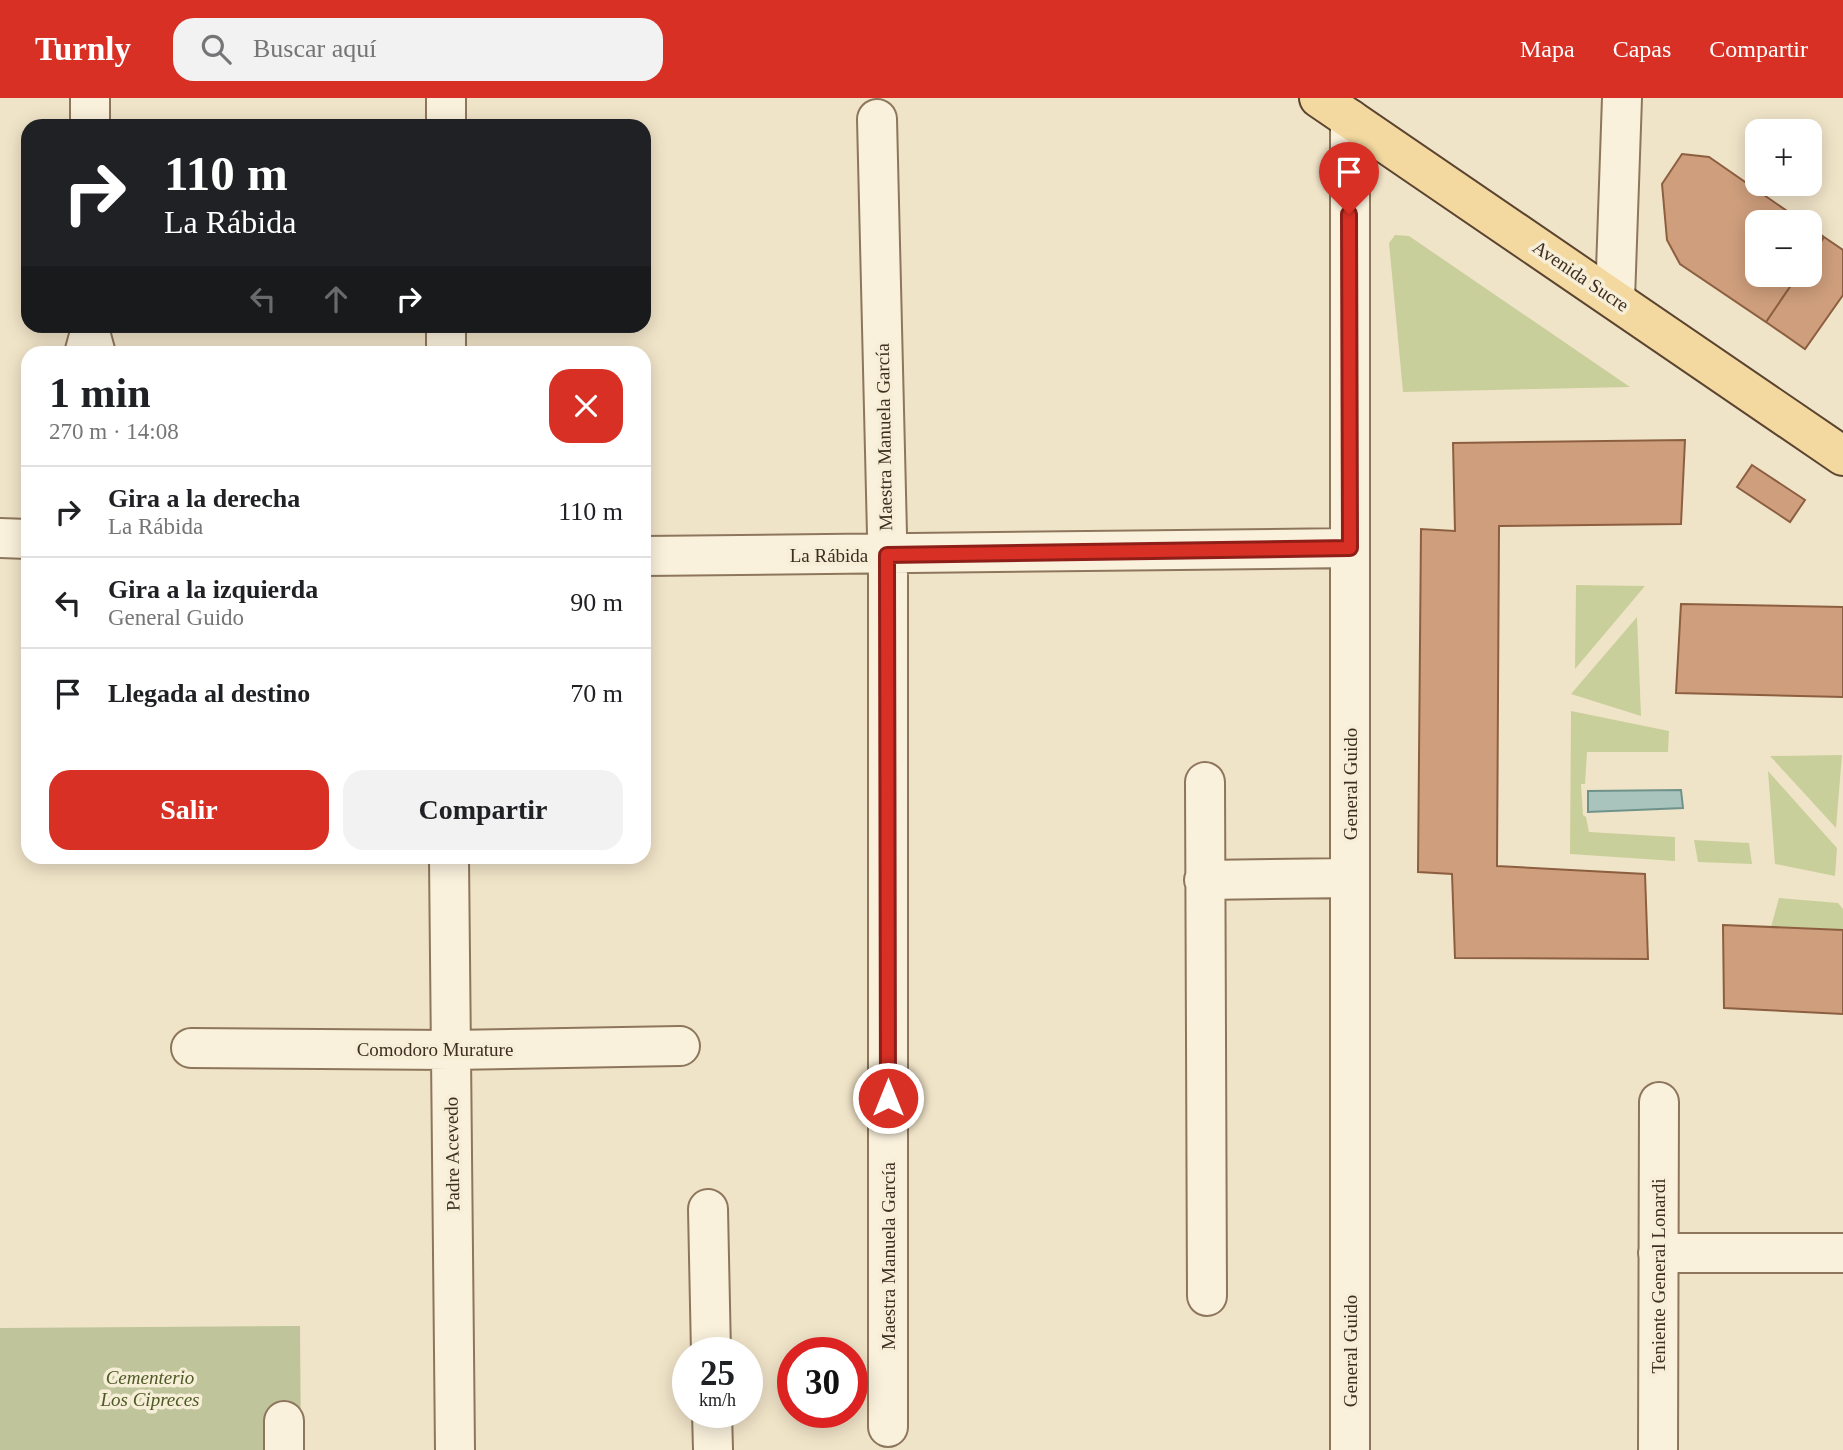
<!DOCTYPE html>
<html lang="es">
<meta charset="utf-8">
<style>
body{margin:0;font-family:"Times New Roman",serif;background:#f2f2f2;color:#202124;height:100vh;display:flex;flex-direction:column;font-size:26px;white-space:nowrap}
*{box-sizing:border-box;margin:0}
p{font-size:23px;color:#757577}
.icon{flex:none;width:38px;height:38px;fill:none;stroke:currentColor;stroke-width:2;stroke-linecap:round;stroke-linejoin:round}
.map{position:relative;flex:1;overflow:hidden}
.drawer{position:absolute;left:21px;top:248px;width:630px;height:518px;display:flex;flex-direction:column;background:#fff;border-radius:21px;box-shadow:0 4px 18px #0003}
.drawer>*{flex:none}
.top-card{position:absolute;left:21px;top:21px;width:630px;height:214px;border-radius:21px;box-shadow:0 4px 18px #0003;background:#202124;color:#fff;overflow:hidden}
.buttons{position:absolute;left:1745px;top:21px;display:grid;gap:14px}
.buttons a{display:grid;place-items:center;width:77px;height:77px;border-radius:14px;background:#fff;box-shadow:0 4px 18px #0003;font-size:35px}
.speed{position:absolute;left:672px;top:1239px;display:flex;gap:14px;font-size:35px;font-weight:700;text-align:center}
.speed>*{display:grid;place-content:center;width:91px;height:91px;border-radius:50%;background:#fff;box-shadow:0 4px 18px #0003;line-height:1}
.speed small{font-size:18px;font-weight:400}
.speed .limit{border:10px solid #d22;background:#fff;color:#111}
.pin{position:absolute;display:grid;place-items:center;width:60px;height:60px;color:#fff;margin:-72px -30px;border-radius:50% 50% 50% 0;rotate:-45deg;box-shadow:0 0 7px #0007}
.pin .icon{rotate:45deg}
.me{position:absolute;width:77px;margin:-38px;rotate:0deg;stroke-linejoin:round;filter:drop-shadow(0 0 5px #0008)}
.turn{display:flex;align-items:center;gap:24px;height:147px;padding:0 28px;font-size:32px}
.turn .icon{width:91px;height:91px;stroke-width:2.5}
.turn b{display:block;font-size:49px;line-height:60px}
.lanes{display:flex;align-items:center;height:66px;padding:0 28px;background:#0003;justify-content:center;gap:35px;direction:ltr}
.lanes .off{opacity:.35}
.round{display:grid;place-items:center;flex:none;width:74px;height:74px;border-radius:21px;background:#f2f2f2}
.headline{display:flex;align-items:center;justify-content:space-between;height:119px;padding:0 28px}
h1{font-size:42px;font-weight:700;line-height:52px}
.action{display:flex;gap:14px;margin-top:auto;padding:14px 28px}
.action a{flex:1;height:80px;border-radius:21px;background:#d93025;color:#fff;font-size:28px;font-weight:700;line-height:80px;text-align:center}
.action a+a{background:#f2f2f2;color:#202124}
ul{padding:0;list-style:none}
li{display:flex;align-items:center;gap:21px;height:91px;padding:0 28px;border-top:2px solid #e0e0e0}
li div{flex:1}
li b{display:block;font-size:26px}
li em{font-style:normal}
header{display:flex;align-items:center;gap:42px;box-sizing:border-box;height:98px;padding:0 35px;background:#d93025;color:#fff}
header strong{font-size:33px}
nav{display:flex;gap:38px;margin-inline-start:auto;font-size:24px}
.search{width:490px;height:63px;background:#f2f2f2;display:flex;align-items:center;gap:18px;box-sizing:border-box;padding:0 24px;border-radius:21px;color:#757577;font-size:26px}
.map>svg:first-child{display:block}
</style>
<header>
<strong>Turnly</strong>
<div class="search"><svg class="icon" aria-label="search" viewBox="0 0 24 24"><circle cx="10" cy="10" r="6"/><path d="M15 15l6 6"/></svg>Buscar aquí</div>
<nav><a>Mapa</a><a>Capas</a><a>Compartir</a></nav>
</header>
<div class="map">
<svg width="1843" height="1352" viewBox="0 0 1843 1352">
<rect width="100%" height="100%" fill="#f0e4c8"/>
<path fill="#c9cf9b" d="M1395,137L1409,138L1630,289L1403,294L1389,145Z
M1576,487L1645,488L1575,571Z
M1637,519L1641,618L1571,596Z
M1571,613L1669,633L1668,654H1587L1585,686H1581L1583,717L1586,719L1589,734L1675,739V763L1570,756Z
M1842,657L1836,730L1770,658Z
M1768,673L1837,750L1835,778L1775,766Z
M1694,742L1749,745L1752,766L1698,764Z
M1779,800L1838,805L1843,811V832L1771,829Z"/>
<path fill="#bfc49a" d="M300,1228L301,1352H0V1230Z"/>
<path fill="#a9c4bc" stroke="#6f938a" stroke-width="2" d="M1681,692L1683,710L1588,714V693Z"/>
<path fill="#cf9f7d" stroke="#8d5f41" stroke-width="2" d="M1682,56L1709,59L1803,124H1757V177H1798L1766,224L1680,166L1667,142L1662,86Z
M1810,129L1824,139L1810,161Z
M1824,139L1843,152V197L1805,251L1766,224L1798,177H1810V161Z
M1685,342L1681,426L1499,428L1497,768L1645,776L1648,861L1455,860L1452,776L1418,774L1421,431L1455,433L1453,345Z
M1752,367L1805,402L1790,424L1737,389Z
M1681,506L1843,509V599L1676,595Z
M1723,827L1843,832V916L1724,910Z"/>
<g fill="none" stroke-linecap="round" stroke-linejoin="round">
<defs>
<path id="minor" d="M446,0V28
M877,21L888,478V1329
M1350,21V1352
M90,28V0
M1615,201L1622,0
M446,228V256
M84,256L90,234L96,256
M0,440L28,441
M644,458L1350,450
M1205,684L1207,1198
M449,760L455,1352
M1204,782L1350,780
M191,950L451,952L680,948
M708,1111L711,1255
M1658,1155H1843
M712,1314L713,1352
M284,1323V1352
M1658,1352L1659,1004"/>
<path id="major" d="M1319,0L1843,358"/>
</defs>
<use href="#minor" stroke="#8d765c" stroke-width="42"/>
<use href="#major" stroke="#5b4430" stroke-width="42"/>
<use href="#minor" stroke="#faf1dc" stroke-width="38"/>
<use href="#major" stroke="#f3d9a0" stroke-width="38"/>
</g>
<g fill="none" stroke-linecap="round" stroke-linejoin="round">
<defs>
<path id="route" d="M888,1000L887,457L1350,450L1349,116"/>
</defs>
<use href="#route" stroke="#8d1f18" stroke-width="18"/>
<use href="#route" stroke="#d93025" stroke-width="12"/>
</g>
<g text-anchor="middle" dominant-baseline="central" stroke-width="7" stroke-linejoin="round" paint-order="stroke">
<g font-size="19" fill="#3d2e20" stroke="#f7eed8">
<text transform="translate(1581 178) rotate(34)">Avenida Sucre</text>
<text transform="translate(884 339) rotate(-91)">Maestra Manuela García</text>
<text x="829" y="457">La Rábida</text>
<text transform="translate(1350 686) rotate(-90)">General Guido</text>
<text x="435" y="951">Comodoro Murature</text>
<text transform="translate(452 1056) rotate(-91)">Padre Acevedo</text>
<text transform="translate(888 1158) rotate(-90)">Maestra Manuela García</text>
<text transform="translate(1658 1178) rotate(-90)">Teniente General Lonardi</text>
<text transform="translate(1350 1253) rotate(-90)">General Guido</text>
</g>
<g font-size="19" font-style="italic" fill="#4d5a26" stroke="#f7eed8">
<text x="150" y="1279">Cementerio<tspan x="150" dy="22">Los Cipreces</tspan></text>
</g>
</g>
</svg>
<div class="buttons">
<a>+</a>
<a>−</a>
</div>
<div class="speed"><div>25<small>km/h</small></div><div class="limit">30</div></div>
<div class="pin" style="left:1349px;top:116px;background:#d93025"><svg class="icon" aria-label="arrive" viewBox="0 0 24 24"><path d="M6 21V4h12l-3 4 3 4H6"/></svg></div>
<svg class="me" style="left:888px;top:1000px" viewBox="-20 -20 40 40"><circle r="17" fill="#d93025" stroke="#fff" stroke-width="3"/><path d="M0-11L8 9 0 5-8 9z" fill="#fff"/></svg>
<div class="top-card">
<div class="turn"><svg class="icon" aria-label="right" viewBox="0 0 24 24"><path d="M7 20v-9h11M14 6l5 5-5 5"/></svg><div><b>110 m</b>La Rábida</div></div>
<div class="lanes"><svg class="icon off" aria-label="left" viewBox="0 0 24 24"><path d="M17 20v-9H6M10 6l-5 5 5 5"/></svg><svg class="icon off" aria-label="ahead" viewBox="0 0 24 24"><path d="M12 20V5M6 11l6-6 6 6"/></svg><svg class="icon" aria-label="right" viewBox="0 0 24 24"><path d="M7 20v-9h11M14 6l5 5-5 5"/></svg></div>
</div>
<section class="drawer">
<div class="headline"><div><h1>1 min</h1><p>270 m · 14:08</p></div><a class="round" style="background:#d93025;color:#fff"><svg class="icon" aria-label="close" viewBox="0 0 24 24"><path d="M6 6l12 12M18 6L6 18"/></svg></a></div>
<ul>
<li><svg class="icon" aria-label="right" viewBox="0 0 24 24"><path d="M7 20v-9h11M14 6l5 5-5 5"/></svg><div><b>Gira a la derecha</b><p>La Rábida</p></div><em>110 m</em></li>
<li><svg class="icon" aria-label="left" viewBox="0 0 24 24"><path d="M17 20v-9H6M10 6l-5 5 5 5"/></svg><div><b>Gira a la izquierda</b><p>General Guido</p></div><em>90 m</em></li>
<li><svg class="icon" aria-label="arrive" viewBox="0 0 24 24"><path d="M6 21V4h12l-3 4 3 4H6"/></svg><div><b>Llegada al destino</b></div><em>70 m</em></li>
</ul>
<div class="action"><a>Salir</a><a>Compartir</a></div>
</section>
</div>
